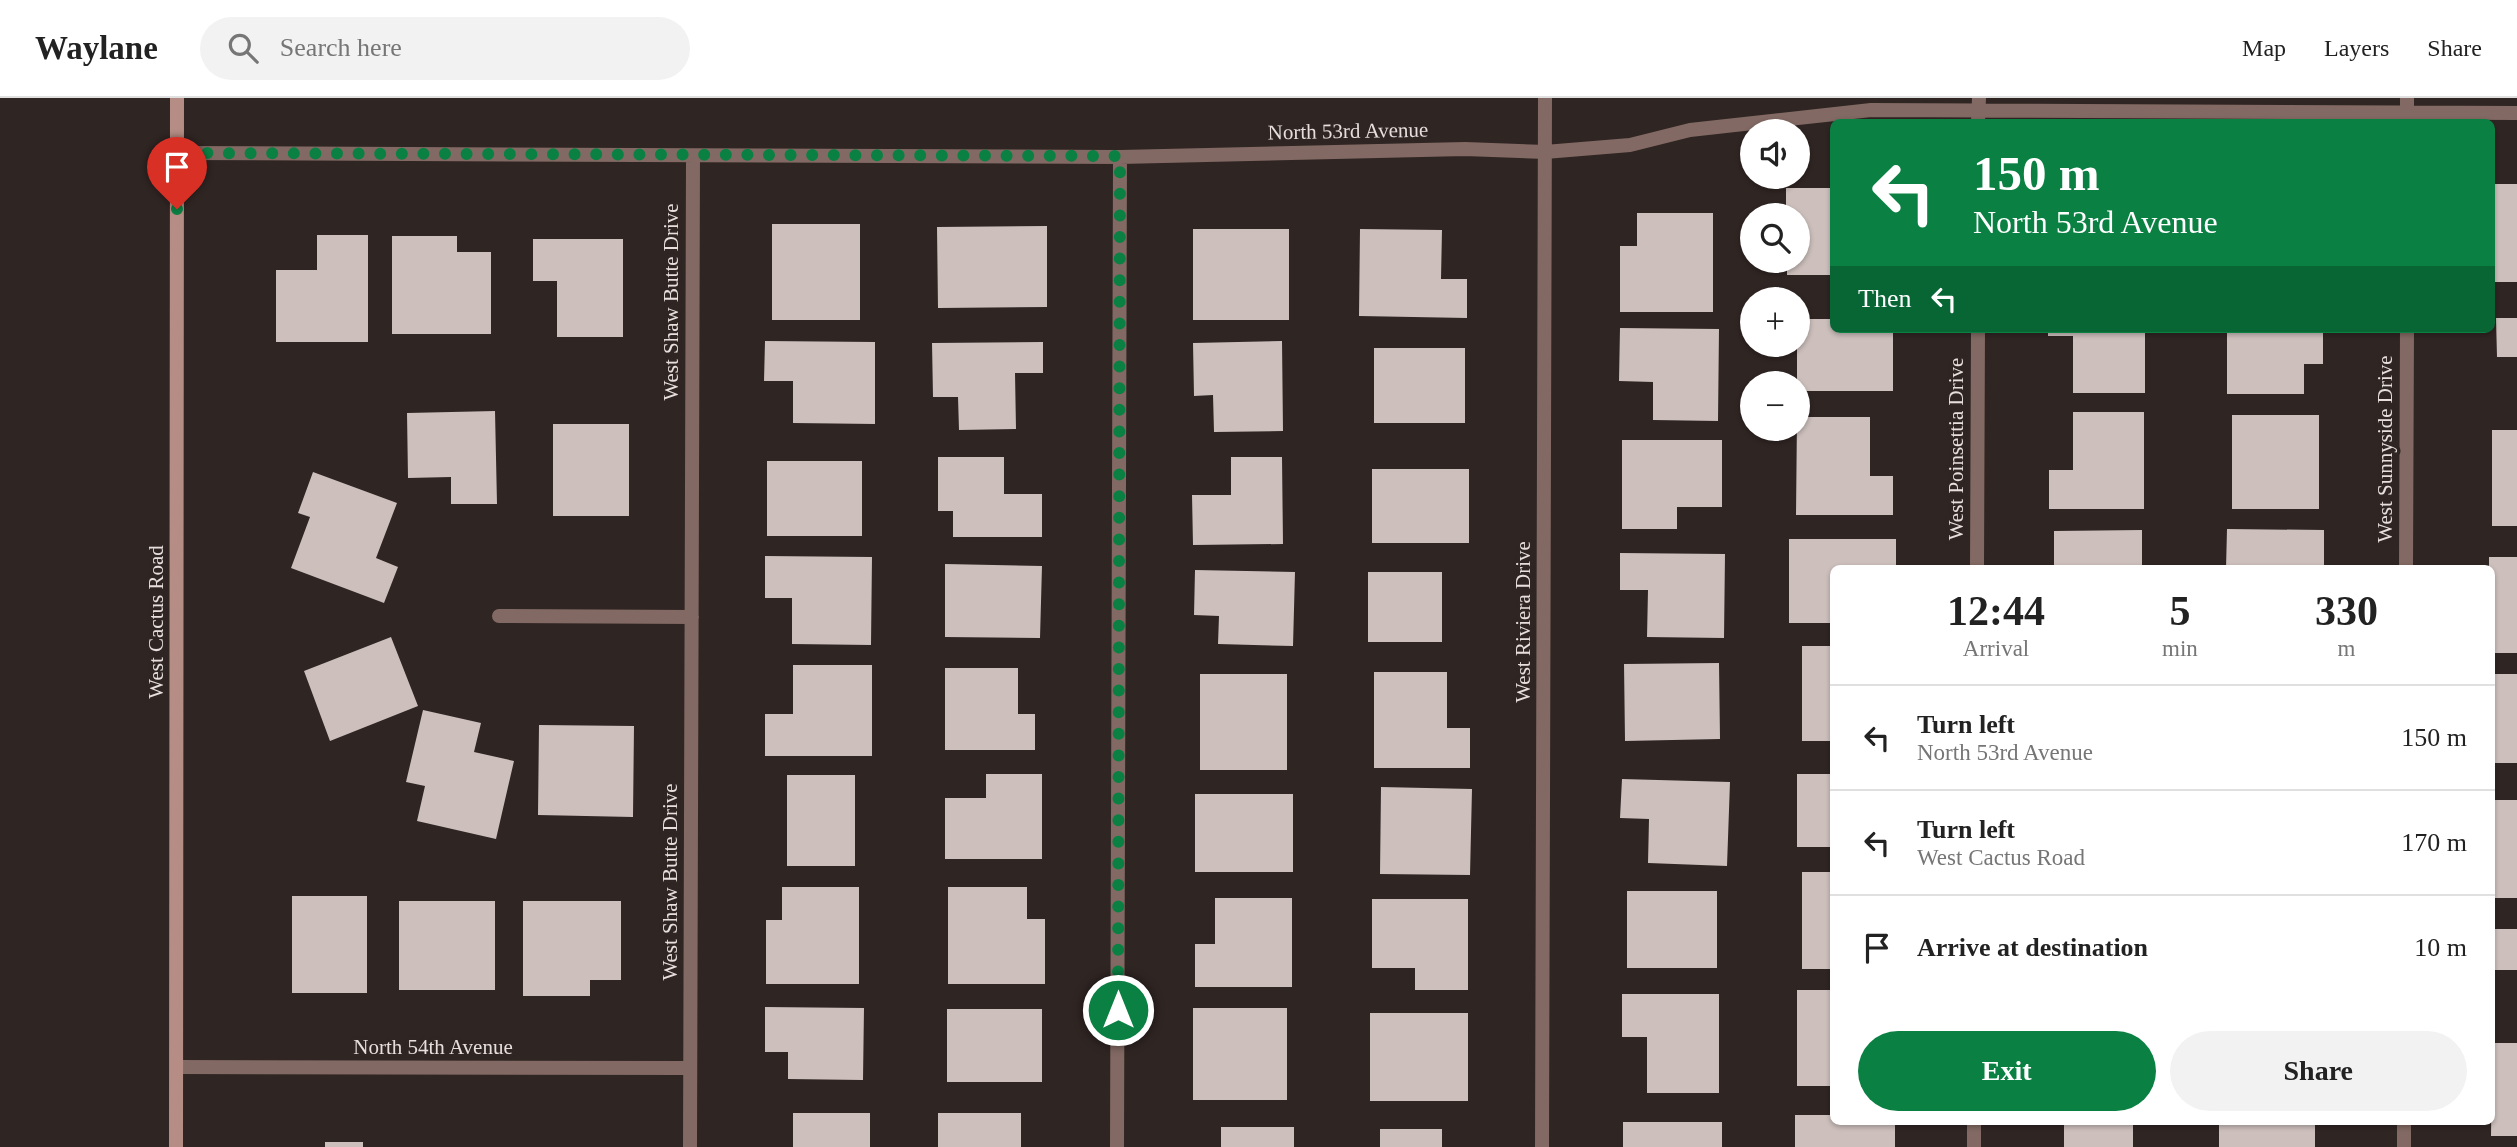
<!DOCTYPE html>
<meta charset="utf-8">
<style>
body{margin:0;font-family:"Times New Roman",serif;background:#f2f2f2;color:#222;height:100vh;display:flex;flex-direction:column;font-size:26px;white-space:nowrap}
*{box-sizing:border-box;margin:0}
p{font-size:23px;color:#767676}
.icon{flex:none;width:38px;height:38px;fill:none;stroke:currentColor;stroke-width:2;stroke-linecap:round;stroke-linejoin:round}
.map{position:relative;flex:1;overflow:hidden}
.side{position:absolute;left:1830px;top:467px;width:665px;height:560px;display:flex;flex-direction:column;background:#fff;border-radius:10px;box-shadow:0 2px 5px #0004}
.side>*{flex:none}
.guide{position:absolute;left:1830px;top:21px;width:665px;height:214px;border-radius:10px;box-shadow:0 2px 5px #0004;background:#0b8043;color:#fff;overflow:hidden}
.fabs{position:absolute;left:1740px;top:21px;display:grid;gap:14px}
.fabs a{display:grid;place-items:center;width:70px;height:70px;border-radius:50%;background:#fff;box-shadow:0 2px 5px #0004;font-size:35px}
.pin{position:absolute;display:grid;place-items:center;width:60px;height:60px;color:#fff;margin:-72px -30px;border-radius:50% 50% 50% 0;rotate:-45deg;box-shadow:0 0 7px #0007}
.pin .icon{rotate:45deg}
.me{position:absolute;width:77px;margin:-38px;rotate:0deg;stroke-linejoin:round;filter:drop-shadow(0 0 5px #0008)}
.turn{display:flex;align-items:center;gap:24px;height:147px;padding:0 28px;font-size:32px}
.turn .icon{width:91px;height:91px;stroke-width:2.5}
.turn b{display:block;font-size:49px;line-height:60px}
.then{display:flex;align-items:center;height:66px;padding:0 28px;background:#0003;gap:14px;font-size:26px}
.eta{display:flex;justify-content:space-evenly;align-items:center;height:119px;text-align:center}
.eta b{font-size:42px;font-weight:700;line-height:49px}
.primary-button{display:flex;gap:14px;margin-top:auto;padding:14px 28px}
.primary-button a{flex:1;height:80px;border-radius:42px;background:#0b8043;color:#fff;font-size:28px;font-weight:700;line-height:80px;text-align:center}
.primary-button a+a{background:#f2f2f2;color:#222}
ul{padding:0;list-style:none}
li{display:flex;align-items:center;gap:21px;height:105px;padding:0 28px;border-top:2px solid #e0e0e0}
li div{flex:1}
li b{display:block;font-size:26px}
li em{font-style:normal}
header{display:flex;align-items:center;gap:42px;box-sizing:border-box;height:98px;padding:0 35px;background:#fff;border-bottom:2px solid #e0e0e0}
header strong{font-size:33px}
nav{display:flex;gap:38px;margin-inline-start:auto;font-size:24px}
.search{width:490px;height:63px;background:#f2f2f2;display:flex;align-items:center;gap:18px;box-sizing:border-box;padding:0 24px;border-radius:38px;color:#767676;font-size:26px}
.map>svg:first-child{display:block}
</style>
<header>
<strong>Waylane</strong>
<div class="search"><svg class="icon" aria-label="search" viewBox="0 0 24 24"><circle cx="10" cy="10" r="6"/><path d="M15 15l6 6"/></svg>Search here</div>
<nav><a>Map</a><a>Layers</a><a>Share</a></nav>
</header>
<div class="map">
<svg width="2517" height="1049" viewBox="0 0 2517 1049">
<rect width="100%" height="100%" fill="#2f2523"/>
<path fill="#ccbfbc" d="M2495,86H2517V184H2495Z
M1786,90H1834V177H1787V163H1797V117H1786Z
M1637,115H1713V214H1620V148H1637Z
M772,126H860V222H772Z
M1047,128V209L938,210L937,129Z
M1193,131H1289V222H1193Z
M1360,131L1442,132L1441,181H1467V220L1359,218Z
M317,137H368V244H276V172H317Z
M392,138H457V154H491V236H392Z
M533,141H623V239H557V183H533Z
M2496,220H2517V259H2497Z
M1797,221H1834V231H1893V293H1797Z
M1620,230L1719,231L1718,323L1653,322V284L1619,283Z
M2048,231H2145V295H2073V238H2048Z
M2227,231H2323V266H2304V296H2227Z
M765,243L875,244V326L793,325V283H764Z
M1282,243L1283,333L1214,334L1213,297L1194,298L1193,245Z
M1043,244V275H1015L1016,331L959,332L958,299H933L932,245Z
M1374,250H1465V325H1374Z
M495,313L497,406H451V379L408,380L407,315Z
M2073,314H2144V411H2049V372H2073Z
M2232,317H2319V411H2232Z
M1797,319H1870V378H1893V417H1796Z
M553,326H629V418H553Z
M2492,332H2517V428H2492Z
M1622,342H1722V409H1677V431H1622Z
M938,359H1004V396H1042V439H953V413H938Z
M1231,359H1282L1283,446L1193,447L1192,397H1231Z
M767,363H862V438H767Z
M1372,371H1469V445H1372Z
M313,374L397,405L376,460L398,469L384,505L291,470L310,419L298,415Z
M2227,431L2324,432V471H2226Z
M2142,432V471H2054V433Z
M1789,441H1896V471H1834V525H1789Z
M1620,455L1725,456L1724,540L1647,539L1648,492H1620Z
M765,458L872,459L871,547L792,546V500H765Z
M2489,459H2517V555H2492V471H2489Z
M945,466L1042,468L1040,540L945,539Z
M1195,472L1295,474L1293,548L1218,546L1219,518L1194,517Z
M1368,474H1442V544H1368Z
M391,539L418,608L330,643L304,573Z
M1802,548H1834V643H1802Z
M1719,565L1720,641L1625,643L1624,566Z
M793,567H872V658H765V616H793Z
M945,570H1018V616H1035V652H945Z
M1374,574H1447V630H1470V670H1374Z
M1200,576H1287V672H1200Z
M2492,576H2517V665H2492Z
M423,612L481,625L474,654L514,663L496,741L417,723L425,688L406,684Z
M539,627L634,628L633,719L538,717Z
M986,676H1042V761H945V700H986Z
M1797,676H1834V749H1797Z
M787,677H855V768H787Z
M1622,681L1730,684L1727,768L1648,765L1649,721L1620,720Z
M1381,689L1472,691L1470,777L1380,776Z
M1195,696H1293V774H1195Z
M2492,702H2517V800H2492Z
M1802,774H1834V871H1802Z
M782,789H859V886H766V822H782Z
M948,789H1027V821H1045V886H948Z
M1627,793H1717V870H1627Z
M292,798H367V895H292Z
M1215,800H1292V889H1195V846H1215Z
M1372,801H1468V892H1415V870H1372Z
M399,803H495V892H399Z
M523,803H621V882H590V898H523Z
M2492,831H2517V872H2492Z
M1797,892H1834V988H1797Z
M1622,896H1719V995H1647V939H1622Z
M765,909L864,910L863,982L788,981V954H765Z
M1193,910H1287V1002H1193Z
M947,911H1042V984H947Z
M1370,915H1468V1003H1370Z
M2492,945H2517V1038H2491Z
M793,1015H870V1049H793Z
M938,1015H1021V1049H938Z
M1795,1017H1834V1024H1895V1049H1795Z
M1623,1024H1722V1049H1623Z
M2064,1024H2133V1049H2064Z
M2219,1024H2315V1049H2219Z
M1221,1029H1294V1049H1221Z
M1380,1031H1442V1049H1380Z
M325,1044H363V1049H325Z"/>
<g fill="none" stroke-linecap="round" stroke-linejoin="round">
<path stroke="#826963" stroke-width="14" d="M2407,0V24
M1978,24L1979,0
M177,55L1120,59L1465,51L1545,54L1630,47L1690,32L1871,12L2517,15
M1977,471L1978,231
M2406,471L2407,231
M499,518L692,519
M177,969L690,970
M690,1049L693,59
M1117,1049L1120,59
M1542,1049L1545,0
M1974,1049V1024
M2404,1049V1024"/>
<path stroke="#b58d84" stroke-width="14" d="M176,1049L177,0"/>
</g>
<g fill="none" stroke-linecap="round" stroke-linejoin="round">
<path stroke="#0b8043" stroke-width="12" stroke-dasharray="0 21.6" d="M177,111V55L1120,58L1118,912"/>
</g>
<g text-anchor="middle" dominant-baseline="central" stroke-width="7" stroke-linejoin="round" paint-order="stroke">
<g font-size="21" fill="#e6dfdd" stroke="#2f2523">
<text transform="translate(1348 33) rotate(-1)">North 53rd Avenue</text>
<text transform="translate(671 204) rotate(-90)">West Shaw Butte Drive</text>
<text transform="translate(1956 351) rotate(-90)">West Poinsettia Drive</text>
<text transform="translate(2385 351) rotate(-90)">West Sunnyside Drive</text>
<text transform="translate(156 524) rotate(-90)">West Cactus Road</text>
<text transform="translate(1523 524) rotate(-90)">West Riviera Drive</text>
<text transform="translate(670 784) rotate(-90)">West Shaw Butte Drive</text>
<text x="433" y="949">North 54th Avenue</text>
</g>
</g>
</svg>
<div class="fabs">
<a><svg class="icon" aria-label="sound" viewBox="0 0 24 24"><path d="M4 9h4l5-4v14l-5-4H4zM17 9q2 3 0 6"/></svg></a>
<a><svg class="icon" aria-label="search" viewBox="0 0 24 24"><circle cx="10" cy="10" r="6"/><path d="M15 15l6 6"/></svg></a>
<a>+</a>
<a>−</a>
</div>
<div class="pin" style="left:177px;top:111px;background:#d93025"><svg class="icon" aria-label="arrive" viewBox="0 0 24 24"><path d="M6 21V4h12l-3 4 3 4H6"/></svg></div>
<svg class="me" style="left:1118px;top:912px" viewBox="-20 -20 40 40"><circle r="17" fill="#0b8043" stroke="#fff" stroke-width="3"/><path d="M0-11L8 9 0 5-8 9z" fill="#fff"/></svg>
<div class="guide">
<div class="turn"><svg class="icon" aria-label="left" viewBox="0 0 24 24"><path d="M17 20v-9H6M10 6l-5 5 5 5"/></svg><div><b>150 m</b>North 53rd Avenue</div></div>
<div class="then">Then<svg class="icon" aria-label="left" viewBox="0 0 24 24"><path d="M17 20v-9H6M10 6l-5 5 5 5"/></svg></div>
</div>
<section class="side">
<div class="eta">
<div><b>12:44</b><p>Arrival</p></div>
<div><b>5</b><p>min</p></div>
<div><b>330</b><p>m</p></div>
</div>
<ul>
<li><svg class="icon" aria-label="left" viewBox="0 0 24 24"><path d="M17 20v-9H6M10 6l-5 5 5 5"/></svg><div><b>Turn left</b><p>North 53rd Avenue</p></div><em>150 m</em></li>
<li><svg class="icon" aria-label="left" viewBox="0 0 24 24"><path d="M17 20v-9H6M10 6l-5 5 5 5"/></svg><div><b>Turn left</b><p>West Cactus Road</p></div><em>170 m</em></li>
<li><svg class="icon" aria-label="arrive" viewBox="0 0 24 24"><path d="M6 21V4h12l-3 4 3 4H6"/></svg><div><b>Arrive at destination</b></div><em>10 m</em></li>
</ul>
<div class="primary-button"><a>Exit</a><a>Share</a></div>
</section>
</div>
